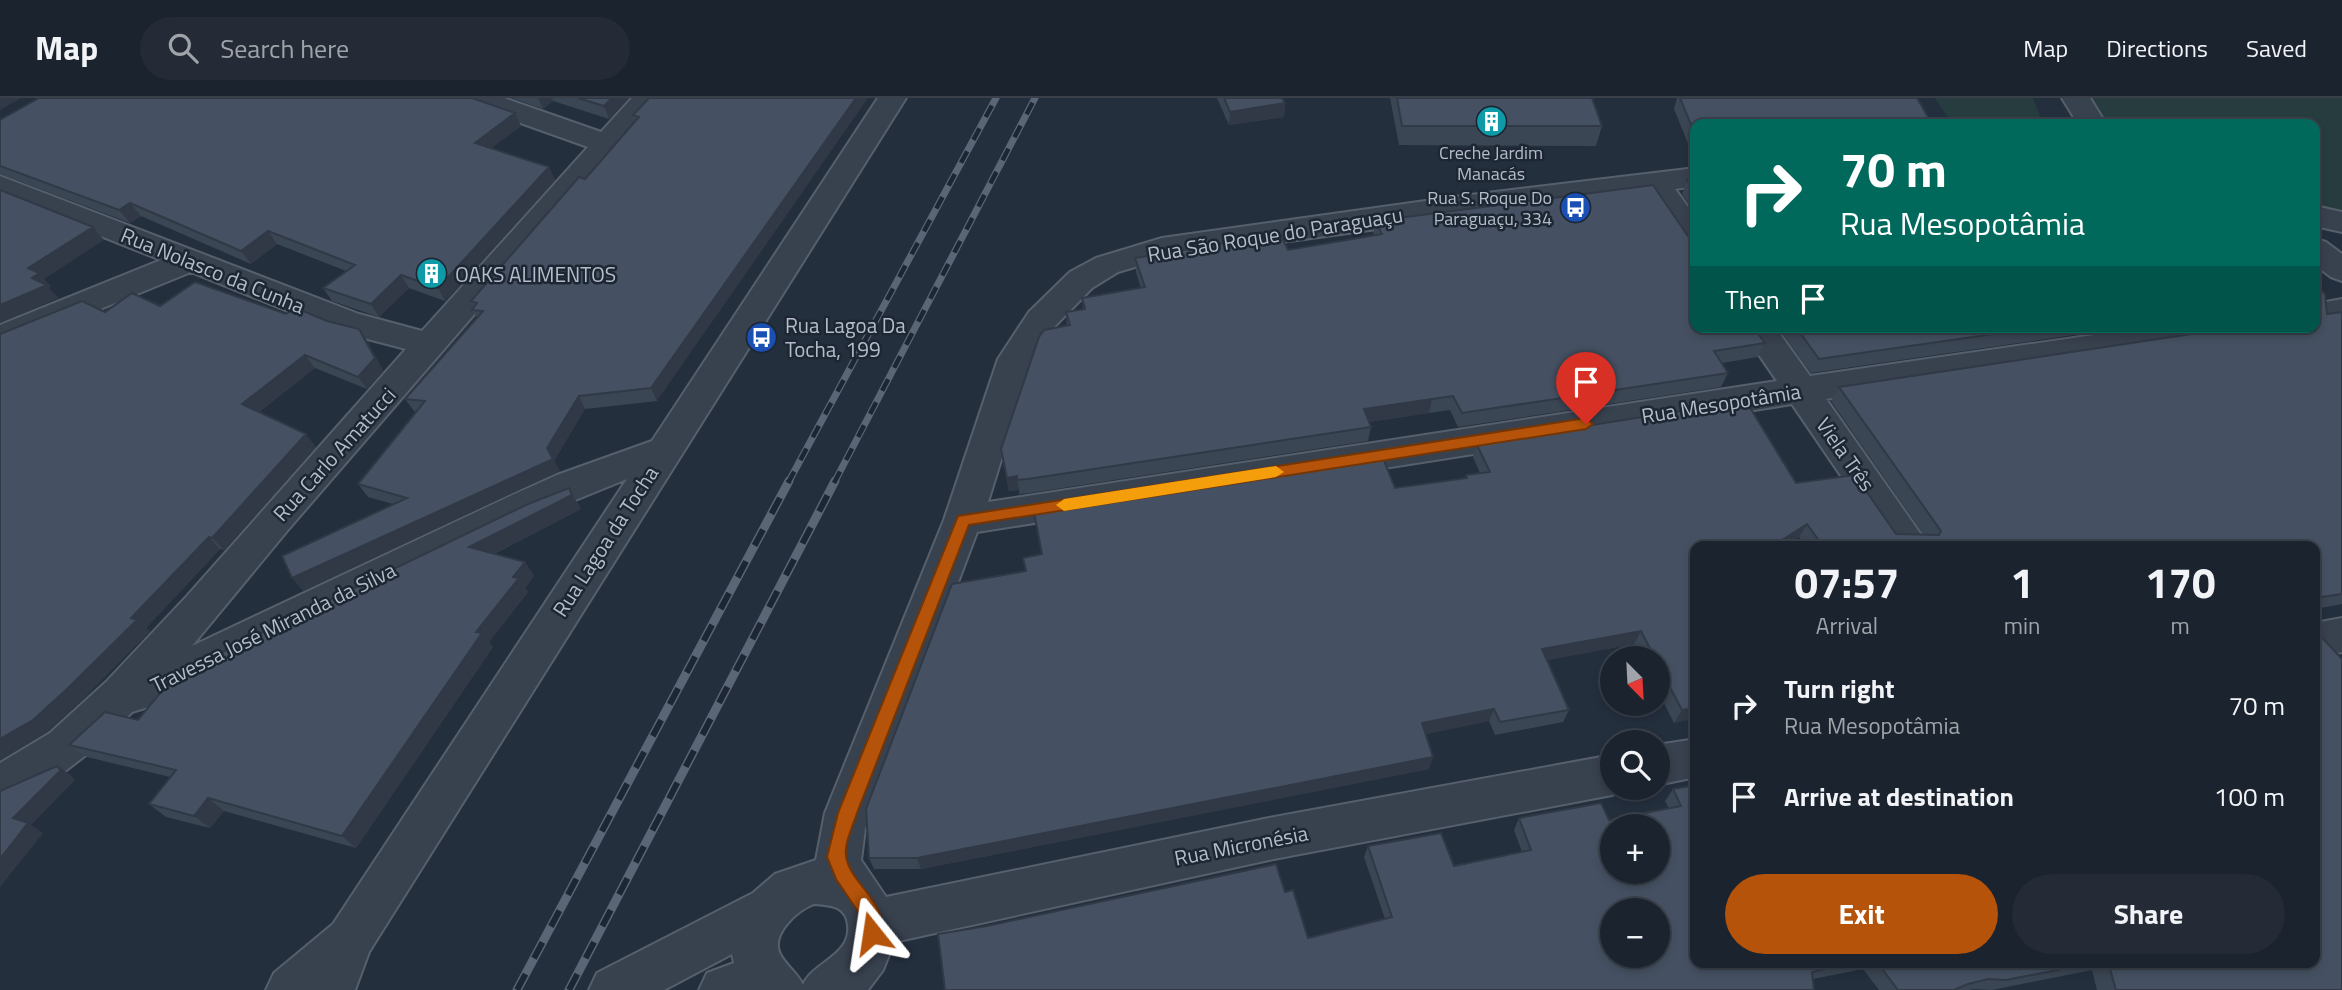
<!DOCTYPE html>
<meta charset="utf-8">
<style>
body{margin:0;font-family:"Titillium Web",sans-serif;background:#242b36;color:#f1f3f6;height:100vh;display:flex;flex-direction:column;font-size:26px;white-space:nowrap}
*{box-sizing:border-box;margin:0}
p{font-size:23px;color:#a0a4aa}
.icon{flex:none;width:38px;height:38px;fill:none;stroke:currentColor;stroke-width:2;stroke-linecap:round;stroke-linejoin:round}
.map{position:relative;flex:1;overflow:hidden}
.sheet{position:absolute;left:1690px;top:443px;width:630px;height:427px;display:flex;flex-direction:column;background:#1b232e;border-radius:14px;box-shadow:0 4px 10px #0003,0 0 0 2px #39404a}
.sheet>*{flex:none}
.top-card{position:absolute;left:1690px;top:21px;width:630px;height:214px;border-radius:14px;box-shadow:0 4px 10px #0003,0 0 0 2px #39404a;background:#00695c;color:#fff;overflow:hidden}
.needle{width:46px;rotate:156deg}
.tools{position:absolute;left:1600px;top:548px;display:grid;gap:14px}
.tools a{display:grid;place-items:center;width:70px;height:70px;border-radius:50%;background:#1b232e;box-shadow:0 4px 10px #0003,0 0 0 2px #39404a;font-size:35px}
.pin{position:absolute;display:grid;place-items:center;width:60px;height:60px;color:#fff;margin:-72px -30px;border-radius:50% 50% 50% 0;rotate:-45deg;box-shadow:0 0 7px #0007}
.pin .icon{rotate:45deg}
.me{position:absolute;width:77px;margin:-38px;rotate:345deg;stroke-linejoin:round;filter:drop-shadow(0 0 5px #0008)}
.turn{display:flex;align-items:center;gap:24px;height:147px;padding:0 35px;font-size:32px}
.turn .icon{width:91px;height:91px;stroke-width:2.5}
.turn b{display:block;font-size:49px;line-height:60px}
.then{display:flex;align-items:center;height:66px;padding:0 35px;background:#0003;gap:14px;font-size:26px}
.eta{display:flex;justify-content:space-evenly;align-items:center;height:119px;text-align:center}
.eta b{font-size:42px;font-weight:700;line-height:49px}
.button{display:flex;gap:14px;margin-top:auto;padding:14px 35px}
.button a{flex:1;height:80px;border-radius:42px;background:#b45309;color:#fff;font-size:28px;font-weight:700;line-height:80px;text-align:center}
.button a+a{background:#242b36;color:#f1f3f6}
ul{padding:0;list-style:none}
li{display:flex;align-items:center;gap:21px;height:91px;padding:0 35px}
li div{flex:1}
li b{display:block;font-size:26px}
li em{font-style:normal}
header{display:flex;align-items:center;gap:42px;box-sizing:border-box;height:98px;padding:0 35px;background:#1b232e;border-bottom:2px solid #39404a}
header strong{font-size:33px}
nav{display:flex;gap:38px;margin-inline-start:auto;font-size:24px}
.search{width:490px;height:63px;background:#242b36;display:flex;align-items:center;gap:18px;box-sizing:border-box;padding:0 24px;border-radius:38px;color:#a0a4aa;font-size:26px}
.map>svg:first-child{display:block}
</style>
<header>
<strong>Map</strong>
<div class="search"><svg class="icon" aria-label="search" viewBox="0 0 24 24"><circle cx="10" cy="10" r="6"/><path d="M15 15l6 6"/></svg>Search here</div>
<nav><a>Map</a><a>Directions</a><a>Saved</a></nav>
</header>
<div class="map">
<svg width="2342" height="892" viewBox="0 0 2342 892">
<rect width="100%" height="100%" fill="#242f3e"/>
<path fill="#263c3f" d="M1935,0H2033L2043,26H1952Z
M2083,0H2342V114L2315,108V26H2105Z"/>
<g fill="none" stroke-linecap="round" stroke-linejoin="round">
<defs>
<path id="minor" d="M463,0H504L601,34L632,0H661L287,433L192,548L510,398L557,377L652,343L878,0H906L369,854L355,892H266L274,875L333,826L627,381L536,418L148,609L132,614L100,646L60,677L38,690L0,706V665L50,635L106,584L187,498L406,251L337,233L191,174L0,252V227L161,162L0,98V78L359,216L422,233L588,49L467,6Z
M2062,0H2090L2106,26H2078Z
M1696,70V88L1675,91L1696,120V154L1685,151L1647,94L1165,160L1118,174L1092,190L1053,230L1032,262L988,404L1777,283L1740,229H1775L1810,278L2149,229H2247L2242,237L2230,240L1826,301L1929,448H1889L1792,306L977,434L865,731L861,762L886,799L1269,720L1612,657V690H1628L1612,697L1269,762L894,844L883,872L868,892H699L707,875L734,865L732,856L664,892H589L597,875L753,795L775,776L816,762L825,715L944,422L998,261L1029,214L1070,174L1096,160L1162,140L1454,99ZM814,806C827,807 843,807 847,822C856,857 813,863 803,887C797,874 786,868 780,856C770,836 798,812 814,806Z
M2315,108L2342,114V134L2315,128Z
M2315,141L2326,144L2342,156V183L2331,179L2315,167Z
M2342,201V223L2315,228V206Z
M2342,520V554L2315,559V525Z
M1696,641V679L1657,687V647Z"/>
</defs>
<use href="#minor" stroke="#565f6c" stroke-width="4"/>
<use href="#minor" fill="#38414e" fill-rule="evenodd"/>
<defs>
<path id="rail-far1" d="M788,385L996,0
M834,385L1035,0"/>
<path id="rail" d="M517,892L789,383
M569,892L835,383"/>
</defs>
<use href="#rail-far1" stroke="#5a6575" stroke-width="7"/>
<use href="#rail" stroke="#5a6575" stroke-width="9"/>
<use href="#rail-far1" stroke="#1d2633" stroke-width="4.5" stroke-dasharray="13" stroke-linecap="butt"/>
<use href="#rail" stroke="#1d2633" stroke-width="6" stroke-dasharray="18" stroke-linecap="butt"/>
</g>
<path fill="#3b4654" d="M512,0H629L609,21L553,3L543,11Z
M649,0L657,303L585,311L554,363L560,373L303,493L393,406L368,399L358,386L416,314L414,313L405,301L477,220L472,212L474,209L471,203L585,81L636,23L633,17Z
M1217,0H1282L1285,5L1284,19L1229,27Z
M1390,0H1592L1602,28L1596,48L1399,47Z
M1677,0H1917L1696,26V48H1689L1674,11Z
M0,22L521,28L491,50L549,69L555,82L445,203L409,190L379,219L332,203L323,190L346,173L277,146L251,166L141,118L130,125L0,76Z
M1696,81V116L1682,96L1687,82Z
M1375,123L1696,229L1765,245L1758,259L1722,265L1728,275L1721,289L1458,329L1450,312L1429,315L1369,324L1371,329L1368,343L1030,395L1019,396V392L1009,393L1001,351L1067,228L1066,214L1083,211L1082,200L1141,190L1136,174L1135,160L1288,152L1373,138Z
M160,208L286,216L368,244L383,273L367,291L315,270L259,314L316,349L224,452L220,451L146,530L150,533L82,602L48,633L0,662V236L105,214Z
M2342,214V506L2315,511V448H1805L1799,439L1786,448H1696V620L1674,625L1657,591V560H1641L1634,546L1547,562L1569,612L1563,624L1495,637L1489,623L1425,636L1429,671L921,771H874L869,760L1025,473L1042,457L1034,414L1395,390L1465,380L1466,377L1480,375L1473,359L1476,345L1796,385L1896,436L1924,437L1831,303L1839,289Z
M1778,229H2129L1811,275Z
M569,390L581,411L494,456L525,464L534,478L525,490L528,494L489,544L493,549L356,750L224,713L210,730L166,719L149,706L170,679L87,659L69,647L138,622Z
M1696,687V864H2315L2342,892H2097L2092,872L1992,892L1974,891L1968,892H1879L1863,871L1813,881L945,892L1285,794L1308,840L1385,821L1364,759L1368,748L1454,768L1522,754L1514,732L1519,720L1609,722L1669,710L1665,703L1673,691Z"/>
<path fill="#303945" d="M0,0H21L0,12Z
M538,0H552L553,3L543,11Z
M612,0H629L609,21L604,8Z
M856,0H868L657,303L651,290Z
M1285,5L1284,19L1229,27L1230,14Z
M515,15L521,28L481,58L475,45Z
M549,69L555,82L445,203L438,190Z
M130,105L141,118L130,125L119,112Z
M93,129L104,142L44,181L51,188L49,190L59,200L0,225V207L32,180L28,170Z
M268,133L277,146L251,166L241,153Z
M401,177L409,190L379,219L371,206Z
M359,231L368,244L383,273L367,291L358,279Z
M305,257L315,270L252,319L242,306Z
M579,298L585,311L554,363L560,373L303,493L292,480L547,350Z
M1432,301L1429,315L1362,325L1364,311Z
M306,336L316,349L224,452L212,440Z
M1017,378L1019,392L1009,393L1007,380Z
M572,397L581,411L479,463L469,449Z
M1807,426L1799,439L1786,448H1773Z
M209,439L220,451L146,530L150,533L82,602L48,633L0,662V641L131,520Z
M525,464L534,478L525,490L528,494L489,544L493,549L356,750L342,738L476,534L513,479Z
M1641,533L1634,546L1537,564L1542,551Z
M1696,610V620L1674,625L1682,612Z
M1494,611L1489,623L1418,638L1422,625Z
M1433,659L1429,671L921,771L917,760Z
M57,668L71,677L75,682L31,727L43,735L0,789V761L13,720Z
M208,700L224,713L210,730L194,718Z"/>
<path fill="#455162" stroke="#303945" stroke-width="2" fill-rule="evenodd" d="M39,0H472L515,15L475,45L549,69L438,190L401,177L371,206L323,190L355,167L268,133L241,153L130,105L119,112L0,68V22Z
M578,0H612L604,8Z
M649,0H856L651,290L579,298L547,350L553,361L292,480L282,458L407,400L358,386L425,303L405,301L483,213L472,212L477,205L471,203L579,79L585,81L639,19L633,17Z
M1224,0H1282L1285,5L1230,14Z
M1397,0H1592L1602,28H1402Z
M1680,0H1917L1932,26H1696V34H1694Z
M1696,81V94L1687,82Z
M1653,87L1688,138L1696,140V229H1753L1765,245L1714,253L1728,275L1462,315L1453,298L1432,301L1364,311L1371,329L1028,381L1017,382V378L1007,380L1001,351L1039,239L1044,232L1070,227L1066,214L1085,211L1082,200L1145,189L1135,160L1280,136L1288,152L1382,136L1375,123Z
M0,92L93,129L28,170L39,175L32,180L47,187L0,207Z
M195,184L286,216L296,210L327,223L359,231L375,260L358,279L305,257L242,306L306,336L212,440L209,439L131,520L137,522L67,591L33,622L0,641V236L82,203L105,214L132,195L160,208Z
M2315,186L2325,196L2327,216L2342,214V496L2315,500V448H1823L1807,426L1773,448H1696V610L1682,612L1657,565V560H1655L1641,533L1542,551L1569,612L1500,624L1494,611L1422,625L1433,659L917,760H869L866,711L952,486L1026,473L1023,460L1042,456L1034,414L1383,360L1395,390L1467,380L1466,377L1490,374L1476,345L1746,303L1796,385L1855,377L1896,436L1939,437L1941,433L1839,289L2238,229H2315Z
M1796,229H2042L1819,261Z
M569,390L572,397L469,449L525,464L513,479L519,480L476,534L482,535L342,738L208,700L194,718L149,706L176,672L69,647L105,614L138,622L175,577L528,406Z
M2315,532L2342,561V892H2116L2108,864H2315Z
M57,668L61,672L13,720L28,725L0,761V693Z
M1696,687V864H1858L1812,874L1814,892H945L938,836L987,828L1276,766L1285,794L1293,792L1308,840L1392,819L1368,748L1441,735L1454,768L1531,752L1519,720L1601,705L1609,722L1681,708L1673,691ZM1612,728H1657V774H1612ZM1612,812H1657V858H1612Z
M1877,864H2098L2006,882L1988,881L1968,886L1954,892H1898Z"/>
<path fill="#b45309" stroke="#753606" stroke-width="2" d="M1586,320L1593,326L1586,331L969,427L857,715C853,728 844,746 846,758C850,788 894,806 878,842L872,845L865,842L859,815L836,781L827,759L838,715L958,418Z"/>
<path fill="#f59e0b" d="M1276,368L1284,374L1276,379L1064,413L1056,407L1064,401Z"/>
<defs>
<symbol id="building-disc" viewBox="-11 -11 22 22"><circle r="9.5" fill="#0f9aa8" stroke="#1d2633"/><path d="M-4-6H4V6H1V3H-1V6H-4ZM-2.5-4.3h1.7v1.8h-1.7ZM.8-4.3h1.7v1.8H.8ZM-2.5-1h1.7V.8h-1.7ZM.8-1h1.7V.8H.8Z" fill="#fff"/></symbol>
<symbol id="bus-disc" viewBox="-11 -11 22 22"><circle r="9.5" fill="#1a4fb4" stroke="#1d2633"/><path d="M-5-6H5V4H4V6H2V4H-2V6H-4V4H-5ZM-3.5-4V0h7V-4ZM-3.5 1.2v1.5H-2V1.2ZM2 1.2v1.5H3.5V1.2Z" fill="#fff"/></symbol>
</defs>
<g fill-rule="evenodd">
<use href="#building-disc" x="1474" y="6" width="35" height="35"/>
<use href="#bus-disc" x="1558" y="92" width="35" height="35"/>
<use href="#building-disc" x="414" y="158" width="35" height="35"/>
<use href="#bus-disc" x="744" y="222" width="35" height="35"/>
</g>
<g text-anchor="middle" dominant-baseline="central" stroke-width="5" stroke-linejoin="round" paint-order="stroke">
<g font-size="18" fill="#b4bcc9" stroke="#1d2633">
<text x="1491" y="54">Creche Jardim<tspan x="1491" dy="21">Manacás</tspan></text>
<text x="1552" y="99" text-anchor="end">Rua S. Roque Do<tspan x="1552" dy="21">Paraguaçu, 334</tspan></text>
</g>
<g font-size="21" fill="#b4bcc9" stroke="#1d2633">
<text transform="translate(1275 136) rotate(-9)">Rua São Roque do Paraguaçu</text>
<text transform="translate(213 172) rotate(22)">Rua Nolasco da Cunha</text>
<text transform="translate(1721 305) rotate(-9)">Rua Mesopotâmia</text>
<text transform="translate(334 356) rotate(-48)">Rua Carlo Amatucci</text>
<text transform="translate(1846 356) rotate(55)">Viela Três</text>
<text transform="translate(605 443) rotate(-57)">Rua Lagoa da Tocha</text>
<text transform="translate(273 529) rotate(-26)">Travessa José Miranda da Silva</text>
<text transform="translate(1241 747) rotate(-11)">Rua Micronésia</text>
</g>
<g font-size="21" fill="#b4bcc9" stroke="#1d2633" text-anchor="start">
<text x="455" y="176">OAKS ALIMENTOS</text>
<text x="785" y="227">Rua Lagoa Da<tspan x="785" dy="24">Tocha, 199</tspan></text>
</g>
</g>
</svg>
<div class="tools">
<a><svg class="needle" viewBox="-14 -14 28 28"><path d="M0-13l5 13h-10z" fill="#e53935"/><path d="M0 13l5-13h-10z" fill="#a0a4aa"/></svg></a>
<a><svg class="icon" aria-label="search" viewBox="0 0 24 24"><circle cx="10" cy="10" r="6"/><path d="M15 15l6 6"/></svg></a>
<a>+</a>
<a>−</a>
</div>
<div class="pin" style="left:1586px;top:326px;background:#d93025"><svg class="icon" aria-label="arrive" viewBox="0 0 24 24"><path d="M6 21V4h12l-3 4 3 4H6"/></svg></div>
<svg class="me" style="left:872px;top:835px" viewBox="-20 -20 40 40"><path d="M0-17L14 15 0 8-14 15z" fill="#b45309" stroke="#fff" stroke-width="4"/></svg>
<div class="top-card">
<div class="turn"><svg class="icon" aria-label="right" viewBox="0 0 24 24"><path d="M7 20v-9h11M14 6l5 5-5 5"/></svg><div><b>70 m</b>Rua Mesopotâmia</div></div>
<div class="then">Then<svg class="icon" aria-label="arrive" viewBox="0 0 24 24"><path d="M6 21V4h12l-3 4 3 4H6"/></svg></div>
</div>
<section class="sheet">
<div class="eta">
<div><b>07:57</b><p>Arrival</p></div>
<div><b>1</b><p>min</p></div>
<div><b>170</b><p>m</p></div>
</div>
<ul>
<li><svg class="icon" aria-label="right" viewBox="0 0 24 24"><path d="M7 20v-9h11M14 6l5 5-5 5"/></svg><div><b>Turn right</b><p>Rua Mesopotâmia</p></div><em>70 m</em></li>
<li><svg class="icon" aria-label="arrive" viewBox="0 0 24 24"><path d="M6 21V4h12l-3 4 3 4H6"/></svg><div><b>Arrive at destination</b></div><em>100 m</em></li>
</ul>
<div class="button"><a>Exit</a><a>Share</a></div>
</section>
</div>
